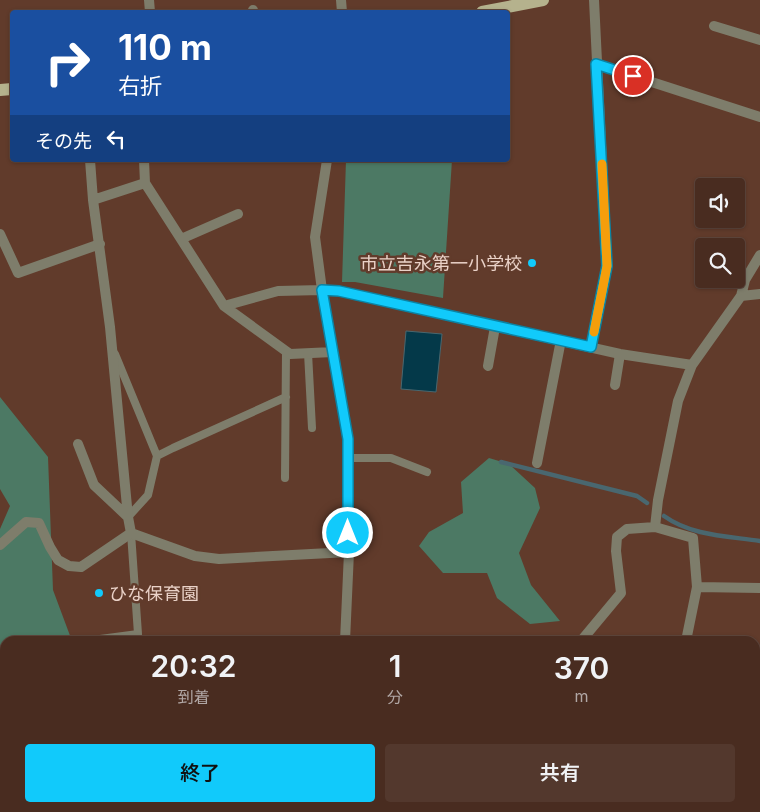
<!DOCTYPE html>
<html lang="ja">
<meta charset="utf-8">
<style>
body{margin:0;font-family:Inter,"Noto Sans JP",sans-serif;background:#53382d;color:#f1f3f6;height:100vh;display:flex;flex-direction:column;font-size:19px;white-space:nowrap}
*{box-sizing:border-box;margin:0}
p{font-size:16px;color:#b1a7a5}
.icon{flex:none;width:28px;height:28px;fill:none;stroke:currentColor;stroke-width:2;stroke-linecap:round;stroke-linejoin:round}
.map{position:relative;flex:1;overflow:hidden}
.sheet{position:absolute;left:0px;top:636px;width:760px;height:176px;display:flex;flex-direction:column;background:#492c20;border-radius:15px 15px 0 0;box-shadow:0 1px 4px #0004,0 0 0 1px #61483e}
.sheet>*{flex:none}
.banner{position:absolute;left:10px;top:10px;width:500px;height:152px;border-radius:5px;box-shadow:0 1px 4px #0004,0 0 0 1px #61483e;background:#1a4fa0;color:#fff;overflow:hidden}
.controls{position:absolute;left:695px;top:178px;display:grid;gap:10px}
.controls a{display:grid;place-items:center;width:50px;height:50px;border-radius:5px;background:#492c20;box-shadow:0 1px 4px #0004,0 0 0 1px #61483e;font-size:25px}
.pin{position:absolute;display:grid;place-items:center;width:42px;height:42px;color:#fff;margin:-21px;border:2px solid #fff;border-radius:50%;box-shadow:0 1px 5px #0007}
.me{position:absolute;width:55px;margin:-28px;rotate:0deg;stroke-linejoin:round;filter:drop-shadow(0 0 4px #0008)}
.turn{display:flex;align-items:center;gap:18px;height:105px;padding:0 25px;font-size:22px}
.turn .icon{width:65px;height:65px;stroke-width:2.5}
.turn b{display:block;font-size:35px;line-height:42px}
.then{display:flex;align-items:center;height:48px;padding:0 25px;background:#0003;gap:10px;font-size:19px}
.eta{display:flex;justify-content:space-evenly;align-items:center;height:85px;text-align:center}
.eta b{font-size:30px;font-weight:600;line-height:35px}
.cta{display:flex;gap:10px;margin-top:auto;padding:10px 25px}
.cta a{flex:1;height:58px;border-radius:5px;background:#11cafb;color:#111;font-size:20px;font-weight:600;line-height:58px;text-align:center}
.cta a+a{background:#53382d;color:#f1f3f6}
.map>svg:first-child{display:block}
</style>
<div class="map">
<svg width="760" height="812" viewBox="0 0 760 812">
<rect width="100%" height="100%" fill="#613b2b"/>
<path fill="#4c7964" d="M346,160H452L443,298L355,282H342Z
M0,397L48,457L53,590L72,641H5V807L0,796V529L10,506L0,489Z
M489,458L509,464L535,488L540,508L519,553L531,585L560,621L530,624L497,598L487,573H443L419,546L429,532L463,513L461,482Z
M755,742H760V812H680L678,808H755Z
M5,808H177L155,812H7Z
M183,808H282L281,812H171Z
M575,808H655L632,811L566,812V810Z"/>
<path fill="#043949" stroke="#49676f" d="M406,331L442,334L436,392L401,389Z"/>
<g fill="none" stroke-linecap="round" stroke-linejoin="round">
<path stroke="#49676f" stroke-width="4.5" d="M501,462L637,496L647,503
M664,516C692,536 727,536 760,541"/>
<path stroke="#7e7d6b" stroke-width="8" d="M308,353L312,428
M115,354L157,456
M348,458H391L427,472
M285,478L286,351
M128,517L148,495L157,456L173,448L286,397
M85,641L138,634L131,533"/>
<path stroke="#7e7d6b" stroke-width="10" d="M149,0L150,12
M341,0L342,12
M253,12V10
M714,26L760,40
M596,64L760,117
M90,160L93,200L110,327L128,517
M144,160L145,183
M327,160L315,237L322,290L348,439L349,552L345,641
M93,200L145,183L224,306L290,354L333,352
M0,234L18,273L100,244
M181,239L238,214
M741,296L760,294
M224,306L278,291L322,290L339,291L620,354L692,365
M591,347L607,266L594,0
M488,366L495,327
M615,385L620,354
M78,444L94,485L128,517L131,533L195,556L219,559L349,552
M537,463L561,340
M655,527L658,500L678,401L692,365L741,296L745,280L760,255
M0,545L26,522L39,523L50,547L58,560L69,566L81,567L131,533
M581,641L621,593L616,551L617,537L627,529L655,527L693,538L697,587L760,588
M686,641L697,587
M356,808V812
M465,808L466,812
M517,808L519,812"/>
<path stroke="#b5b28d" stroke-width="12" d="M482,12L543,0
M0,90L12,89"/>
</g>
<g fill="none" stroke-linecap="round" stroke-linejoin="round">
<defs>
<path id="route" d="M348,533V439L322,290L339,291L591,347L607,266L596,64L633,76"/>
</defs>
<use href="#route" stroke="#0b83a3" stroke-width="12"/>
<use href="#route" stroke="#11cafb" stroke-width="9"/>
<path stroke="#f59e0b" stroke-width="9" d="M594,332L607,266L602,164"/>
</g>
<g fill="#11cafb" stroke="#613b2b" stroke-width="2">
<circle cx="532" cy="263" r="5"/>
<circle cx="99" cy="593" r="5"/>
</g>
<g text-anchor="middle" dominant-baseline="central" stroke-width="5" stroke-linejoin="round" paint-order="stroke">
<g font-size="18" fill="#ead2c8" stroke="#613b2b" text-anchor="end">
<text x="522" y="263">市立吉永第一小学校</text>
<text x="109" y="593" text-anchor="start">ひな保育園</text>
</g>
</g>
</svg>
<div class="controls">
<a><svg class="icon" aria-label="sound" viewBox="0 0 24 24"><path d="M4 9h4l5-4v14l-5-4H4zM17 9q2 3 0 6"/></svg></a>
<a><svg class="icon" aria-label="search" viewBox="0 0 24 24"><circle cx="10" cy="10" r="6"/><path d="M15 15l6 6"/></svg></a>
</div>
<div class="pin" style="left:633px;top:76px;background:#d93025"><svg class="icon" aria-label="arrive" viewBox="0 0 24 24"><path d="M6 21V4h12l-3 4 3 4H6"/></svg></div>
<svg class="me" style="left:348px;top:533px" viewBox="-20 -20 40 40"><circle r="17" fill="#11cafb" stroke="#fff" stroke-width="3"/><path d="M0-11L8 9 0 5-8 9z" fill="#fff"/></svg>
<div class="banner">
<div class="turn"><svg class="icon" aria-label="right" viewBox="0 0 24 24"><path d="M7 20v-9h11M14 6l5 5-5 5"/></svg><div><b>110 m</b>右折</div></div>
<div class="then">その先<svg class="icon" aria-label="left" viewBox="0 0 24 24"><path d="M17 20v-9H6M10 6l-5 5 5 5"/></svg></div>
</div>
<section class="sheet">
<div class="eta">
<div><b>20:32</b><p>到着</p></div>
<div><b>1</b><p>分</p></div>
<div><b>370</b><p>m</p></div>
</div>
<div class="cta"><a>終了</a><a>共有</a></div>
</section>
</div>
